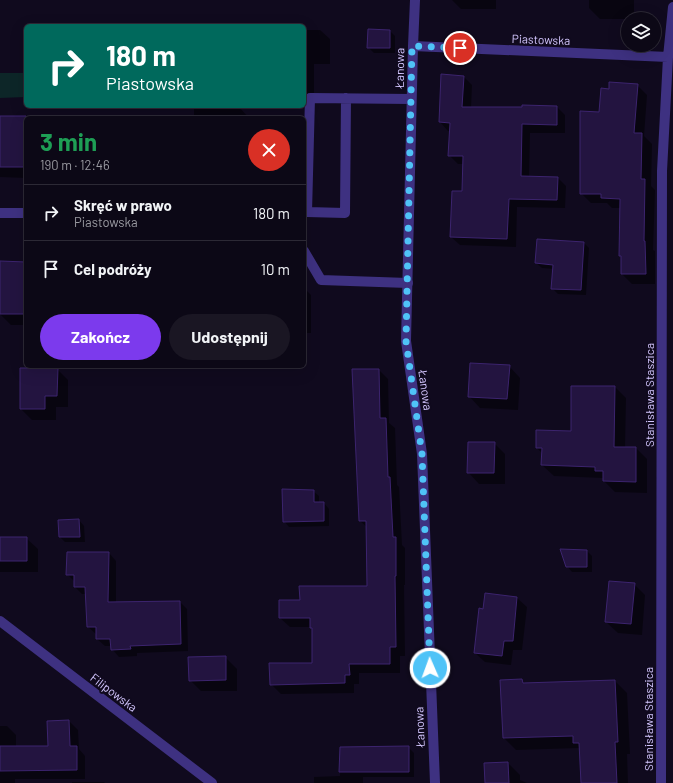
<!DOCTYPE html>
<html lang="pl">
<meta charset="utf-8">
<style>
body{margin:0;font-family:Barlow,sans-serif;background:#1a1623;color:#f1f3f6;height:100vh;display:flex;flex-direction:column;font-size:15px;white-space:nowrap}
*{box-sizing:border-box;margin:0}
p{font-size:13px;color:#9a9aa1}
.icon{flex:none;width:22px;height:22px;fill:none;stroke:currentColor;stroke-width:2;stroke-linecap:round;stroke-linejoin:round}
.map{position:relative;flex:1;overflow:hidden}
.panel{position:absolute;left:24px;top:116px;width:282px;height:252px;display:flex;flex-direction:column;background:#0c0816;border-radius:6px;box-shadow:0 4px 16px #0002,0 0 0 1px #2c2935}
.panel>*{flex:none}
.top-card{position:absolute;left:24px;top:24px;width:282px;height:84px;border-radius:6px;box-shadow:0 4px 16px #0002,0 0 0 1px #2c2935;background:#00695c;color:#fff;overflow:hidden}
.controls{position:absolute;left:621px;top:12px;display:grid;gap:8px}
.controls a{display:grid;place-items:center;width:40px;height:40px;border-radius:50%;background:#0c0816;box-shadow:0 4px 16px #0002,0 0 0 1px #2c2935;font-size:20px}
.pin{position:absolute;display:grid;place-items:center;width:34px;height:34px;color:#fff;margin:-17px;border:2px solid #fff;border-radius:50%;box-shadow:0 1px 4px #0007}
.me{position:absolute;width:44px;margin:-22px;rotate:358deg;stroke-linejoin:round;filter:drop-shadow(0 0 3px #0008)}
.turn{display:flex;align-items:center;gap:14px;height:84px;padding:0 16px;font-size:18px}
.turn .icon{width:52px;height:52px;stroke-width:2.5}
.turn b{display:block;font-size:28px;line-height:34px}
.round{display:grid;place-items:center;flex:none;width:42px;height:42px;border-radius:21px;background:#1a1623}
.overview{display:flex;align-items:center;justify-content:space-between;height:68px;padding:0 16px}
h1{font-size:24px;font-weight:700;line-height:30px;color:#1e9e55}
.button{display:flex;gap:8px;margin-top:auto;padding:8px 16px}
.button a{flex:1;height:46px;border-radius:24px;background:#7c3aed;color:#fff;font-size:16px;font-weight:700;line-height:46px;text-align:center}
.button a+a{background:#1a1623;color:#f1f3f6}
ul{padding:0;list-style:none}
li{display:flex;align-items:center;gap:12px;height:56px;padding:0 16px;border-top:1px solid #2c2935}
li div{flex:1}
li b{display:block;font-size:15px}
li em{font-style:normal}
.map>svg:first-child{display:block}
</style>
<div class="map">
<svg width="673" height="783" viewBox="0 0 673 783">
<rect width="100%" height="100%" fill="#100a1e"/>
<path fill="#0d2628" d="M0,73H26V97L0,98Z"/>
<path fill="#0007" d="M452,0H496V9H461Z
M589,0H634V19H600L589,8Z
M304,30H320L330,39V64H314V106L304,105Z
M390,31L395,36V53H374L368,47Z
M464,77L472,85L471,108L557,107L565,115V133H530L529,177L558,178L566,186L565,208L517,207L516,247L460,245L451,237L463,192L464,164H458L449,155L450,131H448L440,122Z
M637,85L647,95L644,136L652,144L651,186L655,190L653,250L655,251V284H632L622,274V258L620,256L621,208H612L607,203H591L581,193L600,113L609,90Z
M194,106H221V107L240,108L249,118H194Z
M0,117L45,118H26V178L0,177Z
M584,243L589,248L586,295L558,294L552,288L554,269L542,268L536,263Z
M0,262L26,263V325H11L0,314Z
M304,278V288L311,295V333H305L304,351Z
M509,366L520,378L518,410L480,408L469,396Z
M57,369L68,380V407H56V420H32L21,409Z
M379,370L388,379L389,423L395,428L397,485L399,487L402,545L405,548V585H404L405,656H400V673H359V684H354V693L281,694L271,684L313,664V630L310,627H290L280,618L301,601L368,587V528L360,521Z
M615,387L626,398L625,448H636L647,459V493L615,492L604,481L603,478L554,476L542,465L543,454L537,448L572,432Z
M494,443L505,454V484H479L468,472Z
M313,491L319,496V503H324L329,509V526L289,527L284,521Z
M79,520L84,526L85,542H65L60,537L59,521Z
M0,538H26L38,549V572H0Z
M587,551L592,556V572H572L567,566Z
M109,553L116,561V603L180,602L187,609L188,651L137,653V656L119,657L112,649V646H105L97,639V634H96L88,627L87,594H82L75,587V582L67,574Z
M634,584L645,595L642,635L618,633L606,622Z
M486,594L517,598L527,607L522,650H513L511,665L485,662L475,653L484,610Z
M225,657L237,669V691H201L190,680Z
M522,680L526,684L615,681L627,693L630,754H627L628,783H582L579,748L516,750L504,738Z
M69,721L78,730L79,749L85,756V779H15V783H0V726H7L16,735V747H49Z
M408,747L414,753V777H363V783H314V777L340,776L341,748Z
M508,763L520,775V780L527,783H486Z
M72,782H104L105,783H72Z"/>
<path fill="#231440" stroke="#3c246e" d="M368,29L390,30V48H367Z
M441,74L464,76L462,107H522V105L557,106V125L522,124L521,176L558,177L557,200L509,199L507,239L450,237L452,191H462L463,156H448L450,123L439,122Z
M609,82L638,84L634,133H642L641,179H645L644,241H645L646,274H621V256H619L620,199L601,198V194H580V111L599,112L601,88L609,89Z
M0,116H26V167H0Z
M537,239L584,242L581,290L551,289L553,265L535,263Z
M0,261L26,262V314H0Z
M470,363L510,365L507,399L468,397Z
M20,368H58L57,396H45V409H20Z
M352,369H379L380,418H386L388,477H390L393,537H396V576H395L396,647H390V664H349L350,675H345V683L270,685L269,663H312V628H310V618H279V600H300L299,586H367L366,521H359Z
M571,386H615L614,447H636V482L603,481V471H595V467L541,465L542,448H536V430L571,431Z
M468,442H495L494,473H467Z
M282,489L314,490V502H324V521L283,522Z
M79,519L80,537H59L58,520Z
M0,537H27V561H0Z
M560,549L587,550V567H566Z
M67,552H109L108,602L180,601L181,644L130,646L131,649L111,650L110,639H96V627H87L85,587H74V575H66Z
M609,581L635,583L631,624L605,622Z
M485,593L517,597L513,641H504L502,656L474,653L479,608L483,609Z
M226,656V680L189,681L188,657Z
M522,679L523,683L615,680L618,742H615L617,783H581L579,743H573V736L503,738L500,680Z
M69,720L70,746H77V770L0,771V746H48L47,721Z
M409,746V772H339L340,747Z
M508,762L509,783H485L484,763Z"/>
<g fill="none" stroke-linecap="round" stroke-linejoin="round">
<path stroke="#3e3181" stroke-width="10" d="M346,98L345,213L307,212L310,98L411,99
M0,213H26
M304,251L321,280L408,283"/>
<path stroke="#3e3181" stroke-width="10" d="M415,0L413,46L406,341L422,454L435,783
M413,46L668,57
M661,783L662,171L668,57L673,7"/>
<path stroke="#3e3181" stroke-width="10" d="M0,621L212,783"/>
</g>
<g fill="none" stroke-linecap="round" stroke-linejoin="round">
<path stroke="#4fc3f7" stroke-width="7" stroke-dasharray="0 12.6" d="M430,668L422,454L406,341L412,46L460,48"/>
</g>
<g text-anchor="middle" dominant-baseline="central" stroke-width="4" stroke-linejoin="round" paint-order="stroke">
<g font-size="12" fill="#d4c7ff" stroke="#100a1e">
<text transform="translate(541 39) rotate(2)">Piastowska</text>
<text transform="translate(399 68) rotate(-89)">Łanowa</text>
<text transform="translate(426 390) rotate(82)">Łanowa</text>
<text transform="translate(649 395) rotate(-90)">Stanisława Staszica</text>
<text transform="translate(114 692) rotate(37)">Filipowska</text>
<text transform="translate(648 719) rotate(-90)">Stanisława Staszica</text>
<text transform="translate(419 727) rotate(-92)">Łanowa</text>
</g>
</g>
</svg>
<div class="controls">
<a><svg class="icon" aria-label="layers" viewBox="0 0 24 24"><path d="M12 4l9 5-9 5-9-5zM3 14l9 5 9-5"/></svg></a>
</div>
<div class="pin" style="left:460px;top:48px;background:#d93025"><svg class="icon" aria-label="arrive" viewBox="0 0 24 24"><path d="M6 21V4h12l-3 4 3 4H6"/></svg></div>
<svg class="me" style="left:430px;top:668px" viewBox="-20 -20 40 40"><circle r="17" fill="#4fc3f7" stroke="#fff" stroke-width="3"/><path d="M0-11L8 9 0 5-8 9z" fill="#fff"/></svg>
<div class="top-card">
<div class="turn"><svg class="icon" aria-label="right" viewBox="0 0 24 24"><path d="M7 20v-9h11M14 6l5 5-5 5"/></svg><div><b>180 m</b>Piastowska</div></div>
</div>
<section class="panel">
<div class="overview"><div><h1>3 min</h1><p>190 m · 12:46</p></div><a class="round" style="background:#d93025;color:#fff"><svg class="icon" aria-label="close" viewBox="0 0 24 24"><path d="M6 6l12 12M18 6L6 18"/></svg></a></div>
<ul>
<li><svg class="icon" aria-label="right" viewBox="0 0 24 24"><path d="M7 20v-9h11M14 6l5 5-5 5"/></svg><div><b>Skręć w prawo</b><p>Piastowska</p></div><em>180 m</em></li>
<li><svg class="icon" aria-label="arrive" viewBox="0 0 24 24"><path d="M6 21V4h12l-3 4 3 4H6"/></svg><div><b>Cel podróży</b></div><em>10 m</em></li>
</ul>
<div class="button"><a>Zakończ</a><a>Udostępnij</a></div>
</section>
</div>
